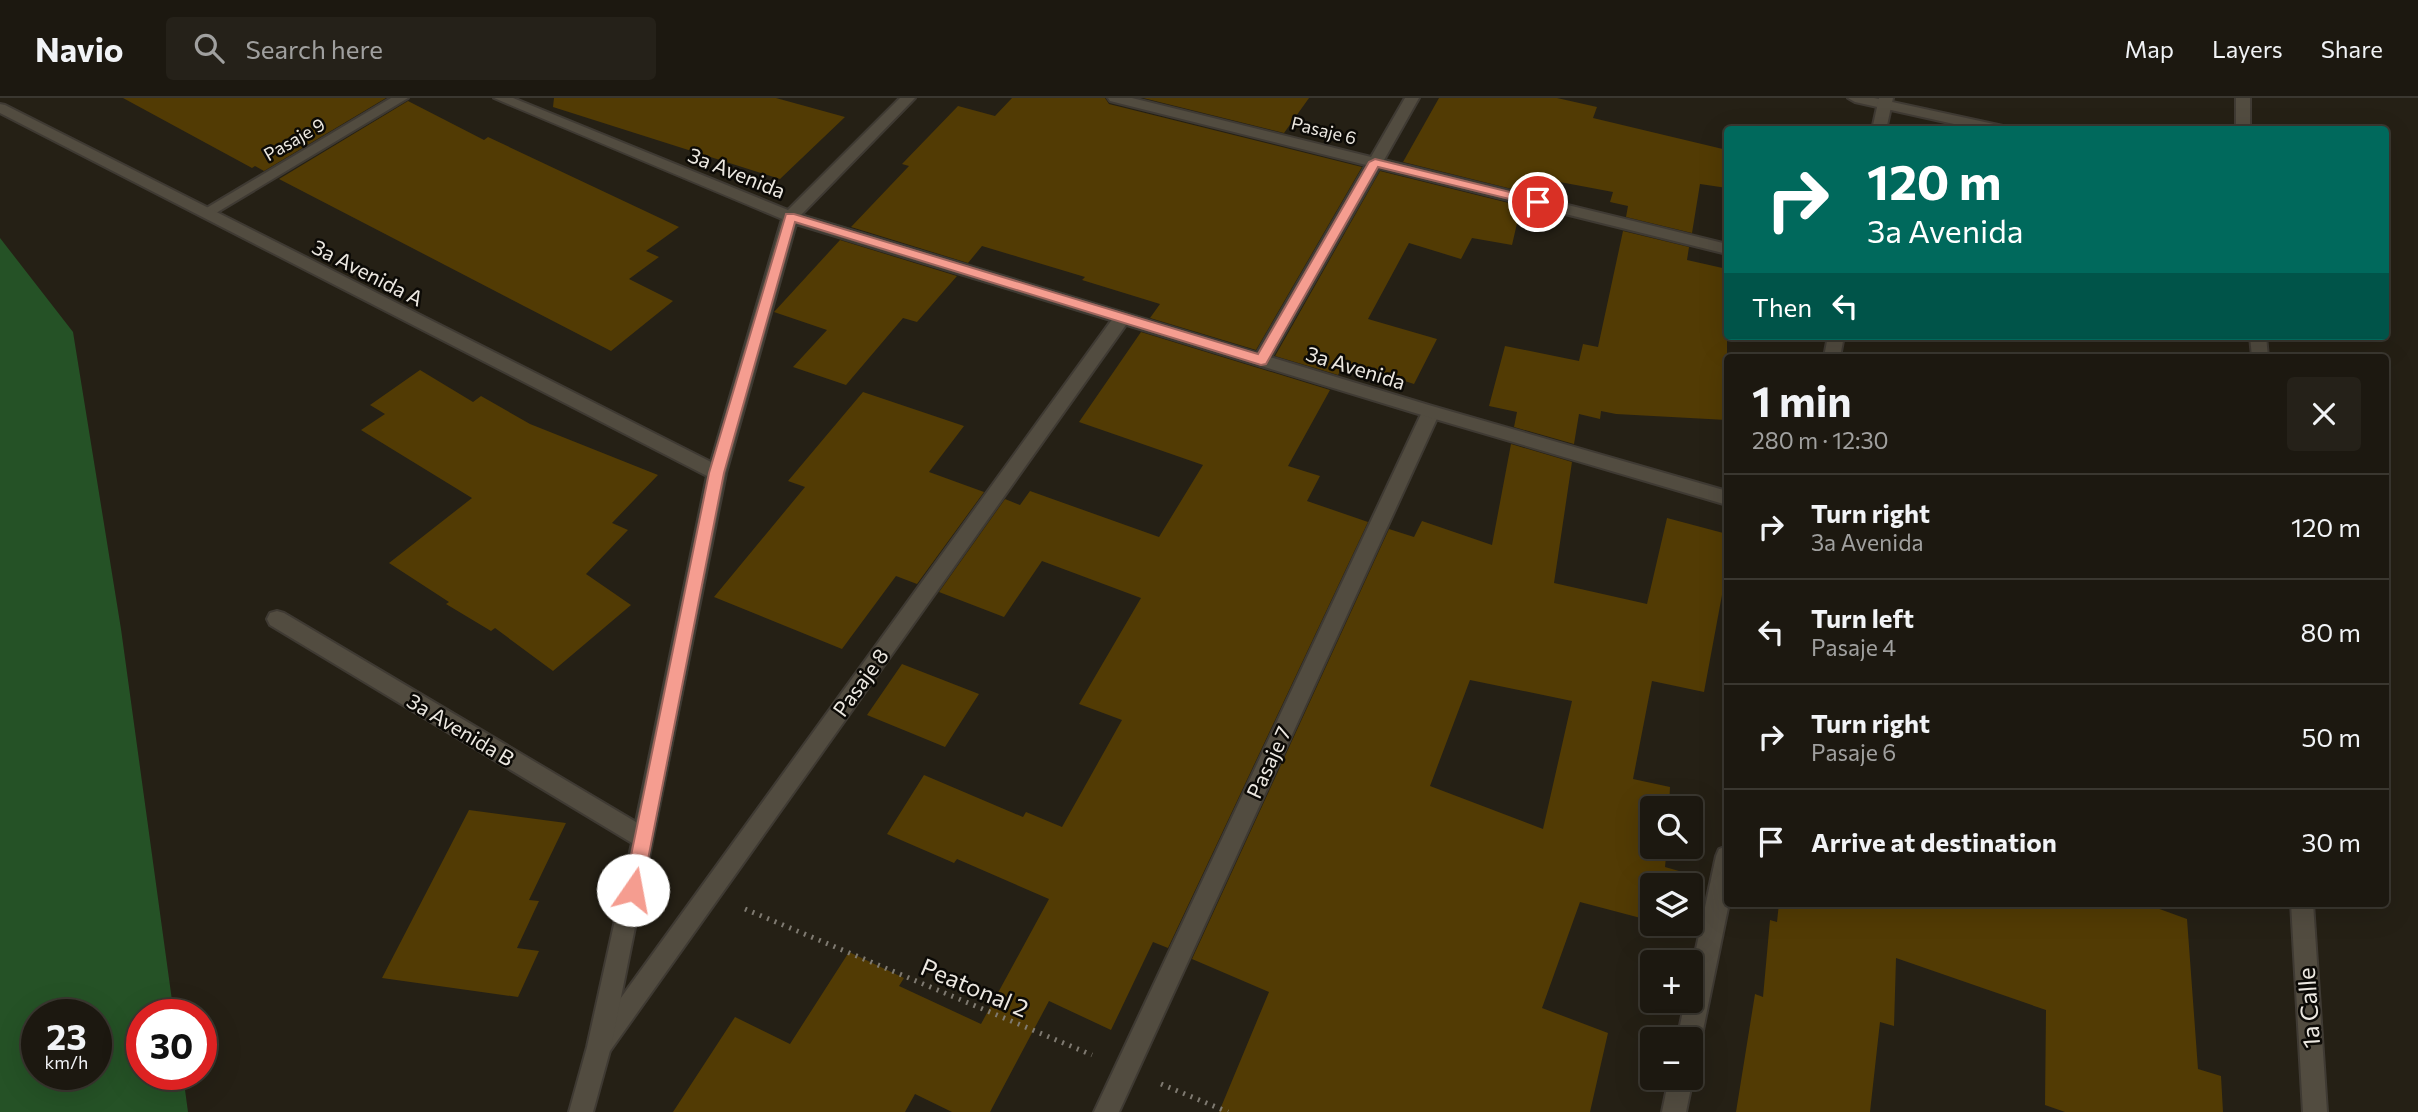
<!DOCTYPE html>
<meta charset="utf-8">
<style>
body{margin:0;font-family:Commissioner,sans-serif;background:#252119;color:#f1f3f6;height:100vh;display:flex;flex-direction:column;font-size:26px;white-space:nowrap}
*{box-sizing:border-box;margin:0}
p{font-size:23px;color:#a0a09f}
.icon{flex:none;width:38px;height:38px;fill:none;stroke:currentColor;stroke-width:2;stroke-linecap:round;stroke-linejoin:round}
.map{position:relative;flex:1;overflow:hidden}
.drawer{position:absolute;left:1724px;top:256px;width:665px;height:553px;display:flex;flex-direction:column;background:#1c1810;border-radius:7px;box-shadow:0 7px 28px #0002,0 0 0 2px #3a3730}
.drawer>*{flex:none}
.guide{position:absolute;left:1724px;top:28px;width:665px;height:214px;border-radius:7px;box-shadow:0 7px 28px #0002,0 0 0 2px #3a3730;background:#00695c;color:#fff;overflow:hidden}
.controls{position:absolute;left:1640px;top:698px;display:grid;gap:14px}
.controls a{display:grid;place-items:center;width:63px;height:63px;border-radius:7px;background:#1c1810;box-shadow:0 7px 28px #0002,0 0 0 2px #3a3730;font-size:35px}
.speed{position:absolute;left:21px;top:901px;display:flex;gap:14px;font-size:35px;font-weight:700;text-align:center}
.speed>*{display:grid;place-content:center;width:91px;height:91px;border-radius:50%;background:#1c1810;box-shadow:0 7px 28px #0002,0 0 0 2px #3a3730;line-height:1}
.speed small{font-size:18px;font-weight:400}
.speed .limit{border:10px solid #d22;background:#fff;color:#111}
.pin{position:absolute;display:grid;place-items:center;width:60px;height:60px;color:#fff;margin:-30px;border:4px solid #fff;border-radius:50%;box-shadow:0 2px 7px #0007}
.me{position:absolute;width:77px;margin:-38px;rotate:12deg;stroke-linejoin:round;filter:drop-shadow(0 0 5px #0008)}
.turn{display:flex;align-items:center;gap:24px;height:147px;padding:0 28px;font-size:32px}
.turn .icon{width:91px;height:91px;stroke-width:2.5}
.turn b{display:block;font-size:49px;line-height:60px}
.then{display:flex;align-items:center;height:66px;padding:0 28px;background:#0003;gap:14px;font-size:26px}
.round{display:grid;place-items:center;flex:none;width:74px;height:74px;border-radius:7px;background:#252119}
.overview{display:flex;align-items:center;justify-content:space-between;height:119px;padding:0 28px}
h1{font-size:42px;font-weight:700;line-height:52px}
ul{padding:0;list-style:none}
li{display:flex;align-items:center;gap:21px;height:105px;padding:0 28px;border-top:2px solid #3a3730}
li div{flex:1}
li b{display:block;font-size:26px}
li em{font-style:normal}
header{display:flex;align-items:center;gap:42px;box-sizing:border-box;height:98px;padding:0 35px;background:#1c1810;border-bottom:2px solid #3a3730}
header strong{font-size:33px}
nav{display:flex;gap:38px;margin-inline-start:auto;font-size:24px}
.search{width:490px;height:63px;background:#252119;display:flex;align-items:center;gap:18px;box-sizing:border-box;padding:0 24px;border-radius:7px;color:#a0a09f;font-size:26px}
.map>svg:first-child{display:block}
</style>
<header>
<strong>Navio</strong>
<div class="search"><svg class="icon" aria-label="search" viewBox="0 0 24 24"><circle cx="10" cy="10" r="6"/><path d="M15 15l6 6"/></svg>Search here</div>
<nav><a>Map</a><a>Layers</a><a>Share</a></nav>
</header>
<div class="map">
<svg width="2418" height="1014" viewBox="0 0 2418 1014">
<rect width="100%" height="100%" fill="#252015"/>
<path fill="#255226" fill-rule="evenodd" d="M0,140L73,234L121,531L174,917H142V976L183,977L188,1014H0ZM37,917H96V976H37Z"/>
<path fill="#523b04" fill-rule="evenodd" d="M123,0H386L264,73L255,68L252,70Z
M554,0H776L845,19L780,81L553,9Z
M1012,0H1105L1109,6L1362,69L1256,252L1150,220L1160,206L1082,182L1085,179L982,148L968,165L851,129L909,68L902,66L958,8L995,18Z
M1143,0H1309L1284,35Z
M1439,0H1557L1597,9L1593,20L1727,52V90L1700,86L1692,135L1626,119L1628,108L1610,104L1613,94L1528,78L1524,94L1403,64Z
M408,3L484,42L488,39L679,129L646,153L659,159L629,181L673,203L611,253L279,81Z
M1380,73L1521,108L1512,147L1472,140L1461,161L1409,145L1368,221L1437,241L1414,286L1345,264L1338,277L1275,258Z
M1623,133L1689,149L1687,162L1727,171V322L1616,316L1601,313L1600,321L1579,316L1574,346L1514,329L1517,314L1489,308L1505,248L1579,263L1583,246L1598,249Z
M840,142L957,178L917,224L903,220L846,287L793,269L827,232L774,214Z
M1141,234L1330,292L1288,368L1320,378L1307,403L1368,424L1168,850L1153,844L1111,932L1049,903L990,1014H952L915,996L905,1014H673L735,919L790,946L849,854L904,880L899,888L981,926L1049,801L957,761L954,765L887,736L924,677L1023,719L1026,714L1062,729L1122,622L1079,606L1141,500L1042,463L1004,519L939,494L1005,401L1020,407L1030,393L1159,439L1203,367L1079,324Z
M420,272L473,304L481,298L530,326L658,377L612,425L628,432L586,476L631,507L553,573L495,530L491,533L446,506L449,504L389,465L472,400L361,332L385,316L370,307Z
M863,294L964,328L929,374L984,394L917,486L896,478L842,551L714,499L805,389L788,383Z
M1511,346L1572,364L1554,485L1647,506L1667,420L1727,436V470L1704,594L1652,583L1633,681L1670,689L1669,710H1652V749H1667L1665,769L1679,773L1677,788H1652V823L1580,804L1542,910L1608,935L1590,1014H1219L1269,894L1192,861L1389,431L1414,439L1422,423L1492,447ZM1470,582L1572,603L1543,731L1430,688Z
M902,566L979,596L945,649L867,617Z
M469,712L566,725L529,802L539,803L517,850L539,853L518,899L382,880Z
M1779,805H2143L2187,821L2198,971L2221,978L2223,1014H2065L2045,1007L2046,912L1896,860L1894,928L1880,924L1870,1014H1736L1755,896L1763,899L1770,822L1777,824Z"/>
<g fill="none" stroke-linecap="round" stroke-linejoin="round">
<defs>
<path id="service" d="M391,0H408L211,118L206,120L198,115Z
M1108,0H1132L1371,59L1405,0H1419L1384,62L1727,146V156L1379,70L1267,266L1261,268L1253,262L1366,67L1110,3Z
M1848,0H1874L2003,28L2010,32H1981L1855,4Z
M1122,214L1130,220L1128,224L610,953L602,957L594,953L590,945L594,937L1116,216Z
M1431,308L1440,314L1119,1014H1094L1422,314Z"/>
<path id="minor" d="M494,0H513L788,112L900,0H915L801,117L1432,308L1727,393V407L1425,318L796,126L726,375L611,949L593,1014H569L587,949L632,745L270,527L267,521L270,515L277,513L284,515L636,724L707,378L0,15V6L5,7L711,364L782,121Z
M1879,0H1893L1886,32H1872Z
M2236,0H2250V32H2236Z
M1828,238H1844L1840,259H1824Z
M2250,238H2266L2268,259H2252Z
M1727,748L1729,805L1701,942L1697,950L1690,953V942H1677L1685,903H1690V879L1716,758L1719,751Z
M2291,805H2313L2327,1014H2303Z
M1690,974L1693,980L1686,1014H1662L1669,980H1690Z"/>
</defs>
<use href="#service" stroke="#3f3a33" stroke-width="4"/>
<use href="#minor" stroke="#3f3a33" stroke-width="4"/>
<path stroke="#7f7a71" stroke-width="5" stroke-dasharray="2 6" stroke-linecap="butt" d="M745,811L1092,957
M1161,986L1228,1014"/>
<use href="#service" fill="#524c40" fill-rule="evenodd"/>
<use href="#minor" fill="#524c40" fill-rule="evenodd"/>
</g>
<path fill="#f59d90" stroke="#9f665e" stroke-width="2" d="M1375,61L1538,101L1544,104L1538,108L1378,69L1266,266L1261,267L795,124L724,375L642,792L639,798L633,801L626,798L624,792L709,375L786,116H794L1258,256L1369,64Z"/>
<g text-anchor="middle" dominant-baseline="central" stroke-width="5" stroke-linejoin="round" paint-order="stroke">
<g font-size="18" fill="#ece8e1" stroke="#0c0a06">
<text transform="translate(1324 32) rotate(14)">Pasaje 6</text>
<text transform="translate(294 41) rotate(-30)">Pasaje 9</text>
</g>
<g font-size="21" fill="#ece8e1" stroke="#0c0a06">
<text transform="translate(737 74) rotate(22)">3a Avenida</text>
<text transform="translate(368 174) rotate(27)">3a Avenida A</text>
<text transform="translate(1356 269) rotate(17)">3a Avenida</text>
<text transform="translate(860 584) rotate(-54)">Pasaje 8</text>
<text transform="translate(461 631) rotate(31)">3a Avenida B</text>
<text transform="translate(1268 664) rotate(-65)">Pasaje 7</text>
</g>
<g font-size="24" fill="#ece8e1" stroke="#0c0a06">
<text transform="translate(975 889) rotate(23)">Peatonal 2</text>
<text transform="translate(2308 910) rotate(-94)">1a Calle</text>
</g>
</g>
</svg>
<div class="controls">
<a><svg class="icon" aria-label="search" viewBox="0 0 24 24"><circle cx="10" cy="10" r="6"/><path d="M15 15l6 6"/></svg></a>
<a><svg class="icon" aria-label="layers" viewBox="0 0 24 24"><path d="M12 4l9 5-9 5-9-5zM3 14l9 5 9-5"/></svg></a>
<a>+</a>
<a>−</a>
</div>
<div class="speed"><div>23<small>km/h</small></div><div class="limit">30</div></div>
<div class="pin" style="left:1538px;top:104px;background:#d93025"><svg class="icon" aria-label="arrive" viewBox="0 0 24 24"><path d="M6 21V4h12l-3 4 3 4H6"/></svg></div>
<svg class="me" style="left:633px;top:792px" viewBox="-20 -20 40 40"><circle r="19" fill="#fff"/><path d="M0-13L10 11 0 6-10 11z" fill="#f59d90"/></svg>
<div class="guide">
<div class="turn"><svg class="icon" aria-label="right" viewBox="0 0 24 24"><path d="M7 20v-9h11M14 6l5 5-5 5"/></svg><div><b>120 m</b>3a Avenida</div></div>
<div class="then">Then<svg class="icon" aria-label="left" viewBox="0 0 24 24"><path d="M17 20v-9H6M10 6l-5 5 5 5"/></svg></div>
</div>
<section class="drawer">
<div class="overview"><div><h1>1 min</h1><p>280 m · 12:30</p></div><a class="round"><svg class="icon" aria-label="close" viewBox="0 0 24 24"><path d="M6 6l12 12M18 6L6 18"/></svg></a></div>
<ul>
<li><svg class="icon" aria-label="right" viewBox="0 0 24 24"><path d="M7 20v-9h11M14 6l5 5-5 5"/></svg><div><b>Turn right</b><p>3a Avenida</p></div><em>120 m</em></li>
<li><svg class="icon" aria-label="left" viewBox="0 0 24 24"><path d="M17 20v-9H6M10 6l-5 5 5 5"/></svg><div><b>Turn left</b><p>Pasaje 4</p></div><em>80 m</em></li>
<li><svg class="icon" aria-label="right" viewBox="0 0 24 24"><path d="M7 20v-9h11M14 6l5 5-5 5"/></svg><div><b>Turn right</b><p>Pasaje 6</p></div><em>50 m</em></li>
<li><svg class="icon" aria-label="arrive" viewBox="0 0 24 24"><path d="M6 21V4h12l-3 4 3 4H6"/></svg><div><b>Arrive at destination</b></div><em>30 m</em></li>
</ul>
</section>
</div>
